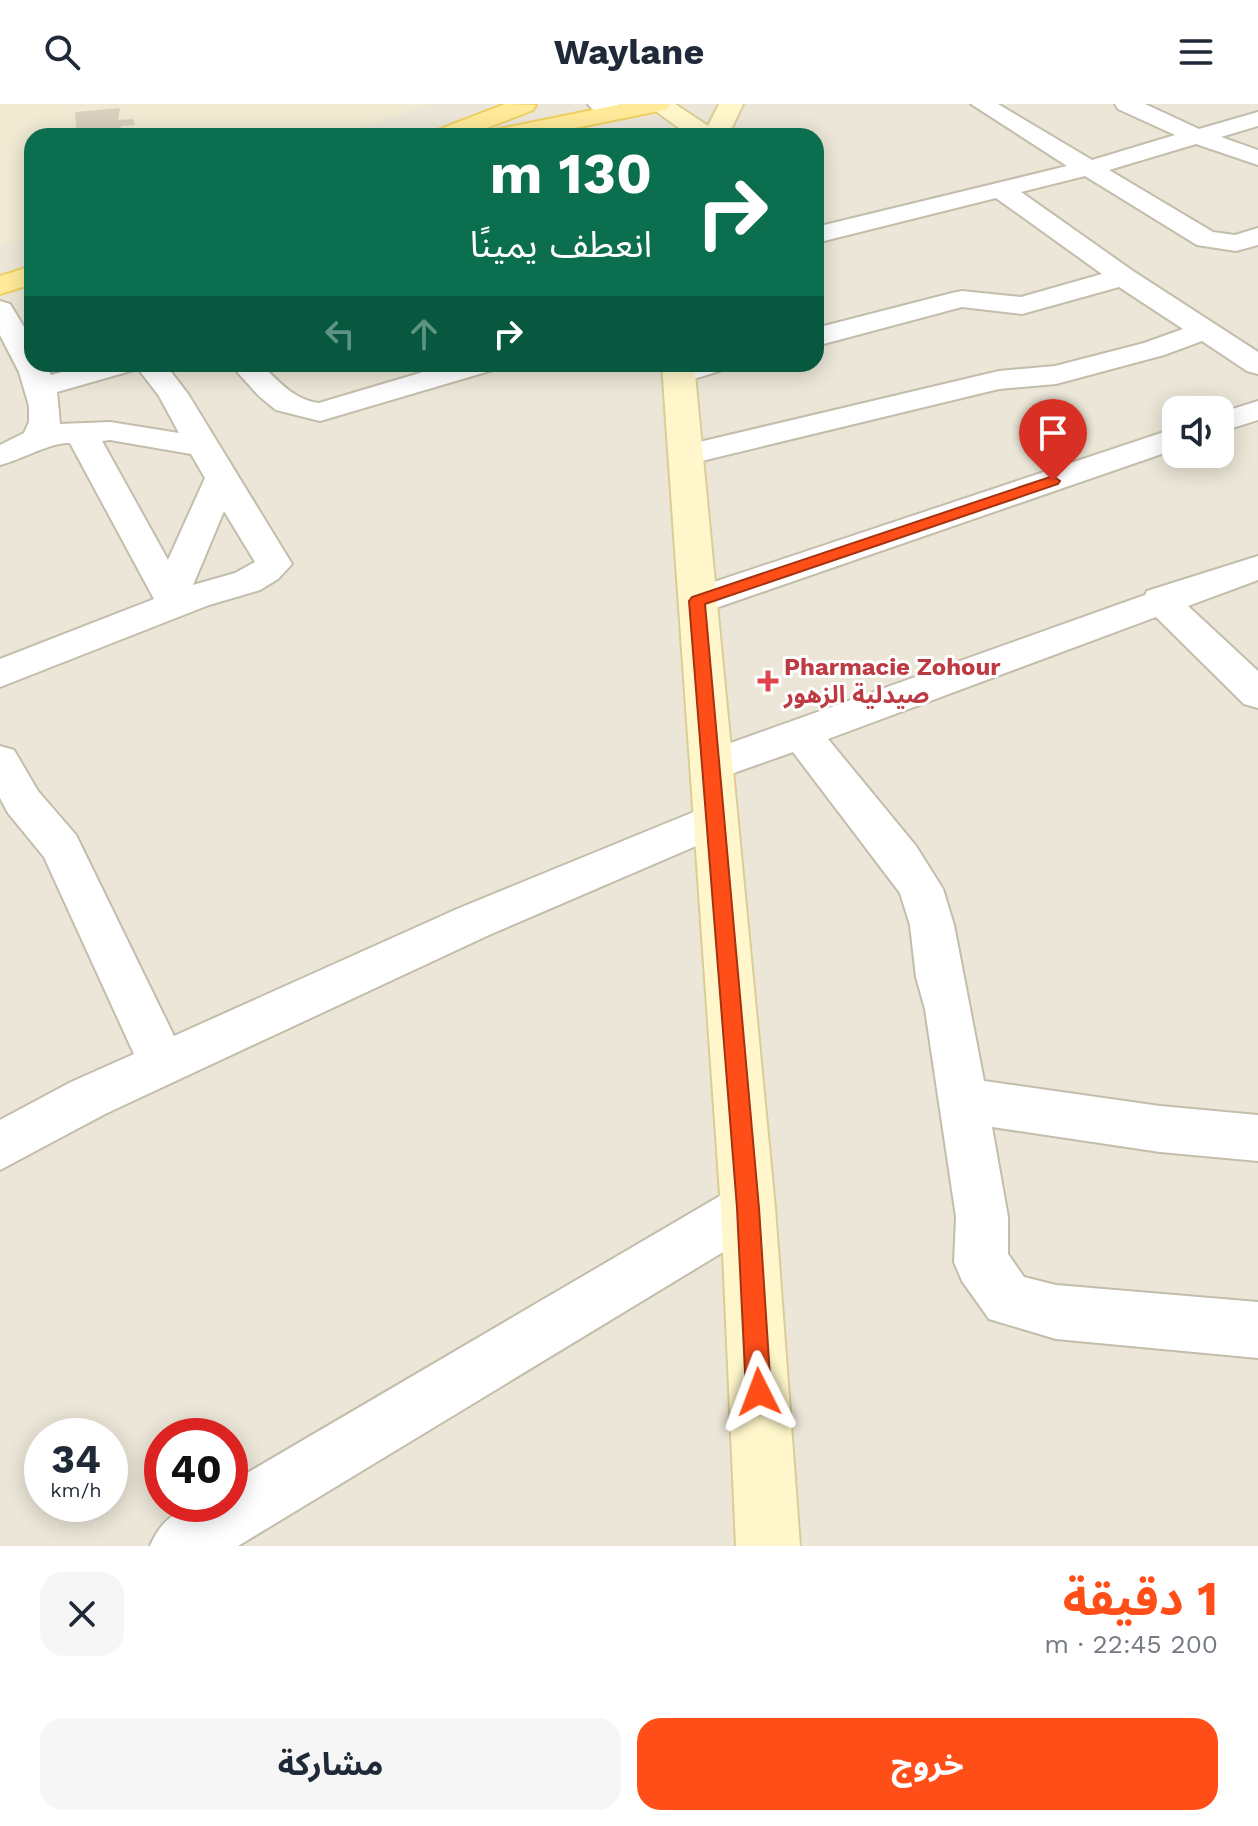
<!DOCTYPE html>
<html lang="ar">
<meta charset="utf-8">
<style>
body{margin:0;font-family:"Work Sans","Noto Sans Arabic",sans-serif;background:#f6f6f7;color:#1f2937;direction:rtl;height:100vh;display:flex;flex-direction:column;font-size:30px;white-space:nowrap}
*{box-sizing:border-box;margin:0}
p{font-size:26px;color:#747a83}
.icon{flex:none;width:44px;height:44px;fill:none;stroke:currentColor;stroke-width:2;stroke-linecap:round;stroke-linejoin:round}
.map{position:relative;height:1442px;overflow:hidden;direction:ltr}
.panel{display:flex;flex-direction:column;background:#fff;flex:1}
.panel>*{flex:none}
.hud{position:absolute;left:24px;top:24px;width:800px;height:244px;border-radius:24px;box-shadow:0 4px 20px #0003;direction:rtl;background:#0b6e4f;color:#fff;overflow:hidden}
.controls{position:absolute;left:1162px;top:292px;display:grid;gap:16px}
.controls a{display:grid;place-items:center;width:72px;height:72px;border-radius:16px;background:#fff;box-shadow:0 4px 20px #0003;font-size:40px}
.speed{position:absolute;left:24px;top:1314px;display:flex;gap:16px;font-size:40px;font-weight:700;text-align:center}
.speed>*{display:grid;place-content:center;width:104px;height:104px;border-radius:50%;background:#fff;box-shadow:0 4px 20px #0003;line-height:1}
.speed small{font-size:20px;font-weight:400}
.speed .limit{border:12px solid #d22;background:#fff;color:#111}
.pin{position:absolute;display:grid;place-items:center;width:68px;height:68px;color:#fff;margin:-82px -34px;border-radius:50% 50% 50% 0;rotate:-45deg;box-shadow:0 0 8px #0007}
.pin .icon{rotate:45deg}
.me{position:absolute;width:88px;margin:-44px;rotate:357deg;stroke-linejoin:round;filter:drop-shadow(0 0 6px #0008)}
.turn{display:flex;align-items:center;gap:28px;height:168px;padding:0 40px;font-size:36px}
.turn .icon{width:104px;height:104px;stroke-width:2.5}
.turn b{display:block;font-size:56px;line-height:68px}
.lanes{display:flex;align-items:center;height:76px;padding:0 40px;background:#0003;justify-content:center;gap:40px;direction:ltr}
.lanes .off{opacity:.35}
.round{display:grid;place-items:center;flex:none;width:84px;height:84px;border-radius:24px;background:#f6f6f7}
.head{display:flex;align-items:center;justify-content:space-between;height:136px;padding:0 40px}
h1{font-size:48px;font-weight:700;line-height:60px;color:#ff4e18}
.primary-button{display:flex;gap:16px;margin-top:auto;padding:16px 40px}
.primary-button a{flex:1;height:92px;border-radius:24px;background:#ff4e18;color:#fff;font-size:32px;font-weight:700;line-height:92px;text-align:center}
.primary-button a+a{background:#f6f6f7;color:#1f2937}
header{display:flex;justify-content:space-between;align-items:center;height:104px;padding:0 40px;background:#fff;font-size:36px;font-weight:700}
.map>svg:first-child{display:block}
</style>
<header><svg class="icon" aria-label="menu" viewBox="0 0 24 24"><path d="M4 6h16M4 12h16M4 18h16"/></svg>Waylane<svg class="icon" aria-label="search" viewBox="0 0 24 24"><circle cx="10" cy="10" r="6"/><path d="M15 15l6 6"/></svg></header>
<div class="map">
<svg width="1258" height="1442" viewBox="0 0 1258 1442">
<rect width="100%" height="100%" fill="#f6f3ea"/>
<path fill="#ebe6d7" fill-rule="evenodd" d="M0,0H1258V1442H0ZM32,32H816V260H32ZM1176,306H1220V350H1176ZM42,1332H110V1400H42ZM162,1332H230V1400H162Z"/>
<path fill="#f0ead3" d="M0,0H432L334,32H32V131L0,141Z"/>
<path fill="#d9d1be" d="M120,4L118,16L133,15L135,21L121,22L120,32H77L75,8Z"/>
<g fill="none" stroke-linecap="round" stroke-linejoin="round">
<defs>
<path id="street" d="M588,0H619L631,8L627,13C615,16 595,11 588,0Z
M971,0H998L1092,56L1175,31L1118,5L1115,0H1145L1199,25L1258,8V22L1221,33L1258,46V61L1196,40L1109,66L1213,128L1235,131L1258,124V141L1236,147L1197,141L1085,72L1021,88L1133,167L1258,248V270L1247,267L1202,237L1164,251L1056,280L999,285L685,361L674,358L669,351L674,344L999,267L1055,262L1144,239L1183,225L1119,183L1022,210L962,203L816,242V224L952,189L962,187L1021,193L1102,170L996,94L816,139V123L1067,62Z
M0,197L10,200L32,236V260H45L51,271L90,260H165L188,290L292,460L278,475L260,486L209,501L0,583V555L154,495L70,339C51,338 23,355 0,361V341L24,329L29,318V302L19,268L0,231ZM136,262L159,292L179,329L110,318L60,320L57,288L134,266ZM110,336L191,350L205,374L168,456L102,337ZM224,407L255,458L235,469L193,481Z
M230,260H261C278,277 294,296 319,299L450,260H497L493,266L320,317L276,306L259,292Z
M678,260H727L723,266C705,271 686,280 668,275L664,269L668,263Z
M1258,297V316L1220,328V309Z
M1176,324V345L710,506L697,509L684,506L679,497L684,488Z
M1258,452V476L1188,502L1258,567V604L1244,600L1156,513L828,635L916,742L943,785L954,821L984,977L1160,1002L1258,1011V1057L1160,1048L992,1023L1008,1113V1150L1024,1173L1056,1181L1258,1198V1254L1056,1235L989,1215L962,1177L954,1158L956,1113L925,905L916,873L910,821L900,789L793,648L711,677L697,673L691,662L697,651L1145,491L1147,487Z
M0,642L14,646L38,687L76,731L174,932L457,805L701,705L716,700L731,705L737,716L731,727L489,831L105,1010L0,1066V1016L71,978L134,950L44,753L8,709L0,694Z
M748,1079L766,1086L774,1104L766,1122L238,1442H150C166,1404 192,1400 230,1400V1379L730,1086Z"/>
<path id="secondary" d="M646,0H675L708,22L719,0H743L728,32H690Z
M662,260H694L775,1104L800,1442H736L721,1104Z"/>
<path id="primary" d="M505,0L536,1L533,6L466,32H432L435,27Z
M622,0H670L667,5L658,7L536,32H487L490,27L499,25Z
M32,162V180L0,190V172Z"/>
</defs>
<use href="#street" stroke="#c3bdab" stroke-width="4"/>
<use href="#secondary" stroke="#dacd96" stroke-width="4"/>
<use href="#primary" stroke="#efcf5f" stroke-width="4"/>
<use href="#street" fill="#fff" fill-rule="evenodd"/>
<use href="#secondary" fill="#fff7cb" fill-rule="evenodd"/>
<use href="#primary" fill="#ffea9a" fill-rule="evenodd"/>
</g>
<path fill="#ff4e18" stroke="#a63310" stroke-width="2" d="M1053,372L1060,377L1058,380L705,500L759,1104L771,1288L767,1297L759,1301L750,1297L746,1288L737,1104L689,497L692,493Z"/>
<path fill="#e0444e" stroke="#fff" stroke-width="3" d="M764 565h8v8h8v8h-8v8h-8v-8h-8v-8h8z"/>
<g text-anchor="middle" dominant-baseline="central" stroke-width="6" stroke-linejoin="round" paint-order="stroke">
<g font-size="24" font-weight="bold" fill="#be3a42" stroke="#fff" text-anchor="start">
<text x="784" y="563">Pharmacie Zohour<tspan x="784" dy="28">صيدلية الزهور</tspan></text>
</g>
</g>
</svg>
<div class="controls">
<a><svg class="icon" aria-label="sound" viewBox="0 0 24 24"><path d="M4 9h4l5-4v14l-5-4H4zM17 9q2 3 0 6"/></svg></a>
</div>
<div class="speed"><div>34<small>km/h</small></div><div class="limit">40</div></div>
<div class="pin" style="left:1053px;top:377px;background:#d93025"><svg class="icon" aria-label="arrive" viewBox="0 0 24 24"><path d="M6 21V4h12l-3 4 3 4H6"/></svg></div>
<svg class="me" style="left:759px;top:1288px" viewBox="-20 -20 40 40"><path d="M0-17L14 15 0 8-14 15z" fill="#ff4e18" stroke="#fff" stroke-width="4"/></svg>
<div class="hud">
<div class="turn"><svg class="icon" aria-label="right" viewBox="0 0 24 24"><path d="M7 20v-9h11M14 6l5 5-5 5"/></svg><div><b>130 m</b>انعطف يمينًا</div></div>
<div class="lanes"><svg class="icon off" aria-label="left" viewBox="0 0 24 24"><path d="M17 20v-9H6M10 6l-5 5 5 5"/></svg><svg class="icon off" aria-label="ahead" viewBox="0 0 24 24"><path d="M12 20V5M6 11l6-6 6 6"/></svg><svg class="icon" aria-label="right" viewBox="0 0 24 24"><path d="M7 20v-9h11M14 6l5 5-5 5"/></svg></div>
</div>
</div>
<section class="panel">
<div class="head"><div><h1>1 دقيقة</h1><p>200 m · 22:45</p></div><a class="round"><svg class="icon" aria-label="close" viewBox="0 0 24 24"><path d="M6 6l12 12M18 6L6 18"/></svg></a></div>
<div class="primary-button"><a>خروج</a><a>مشاركة</a></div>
</section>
